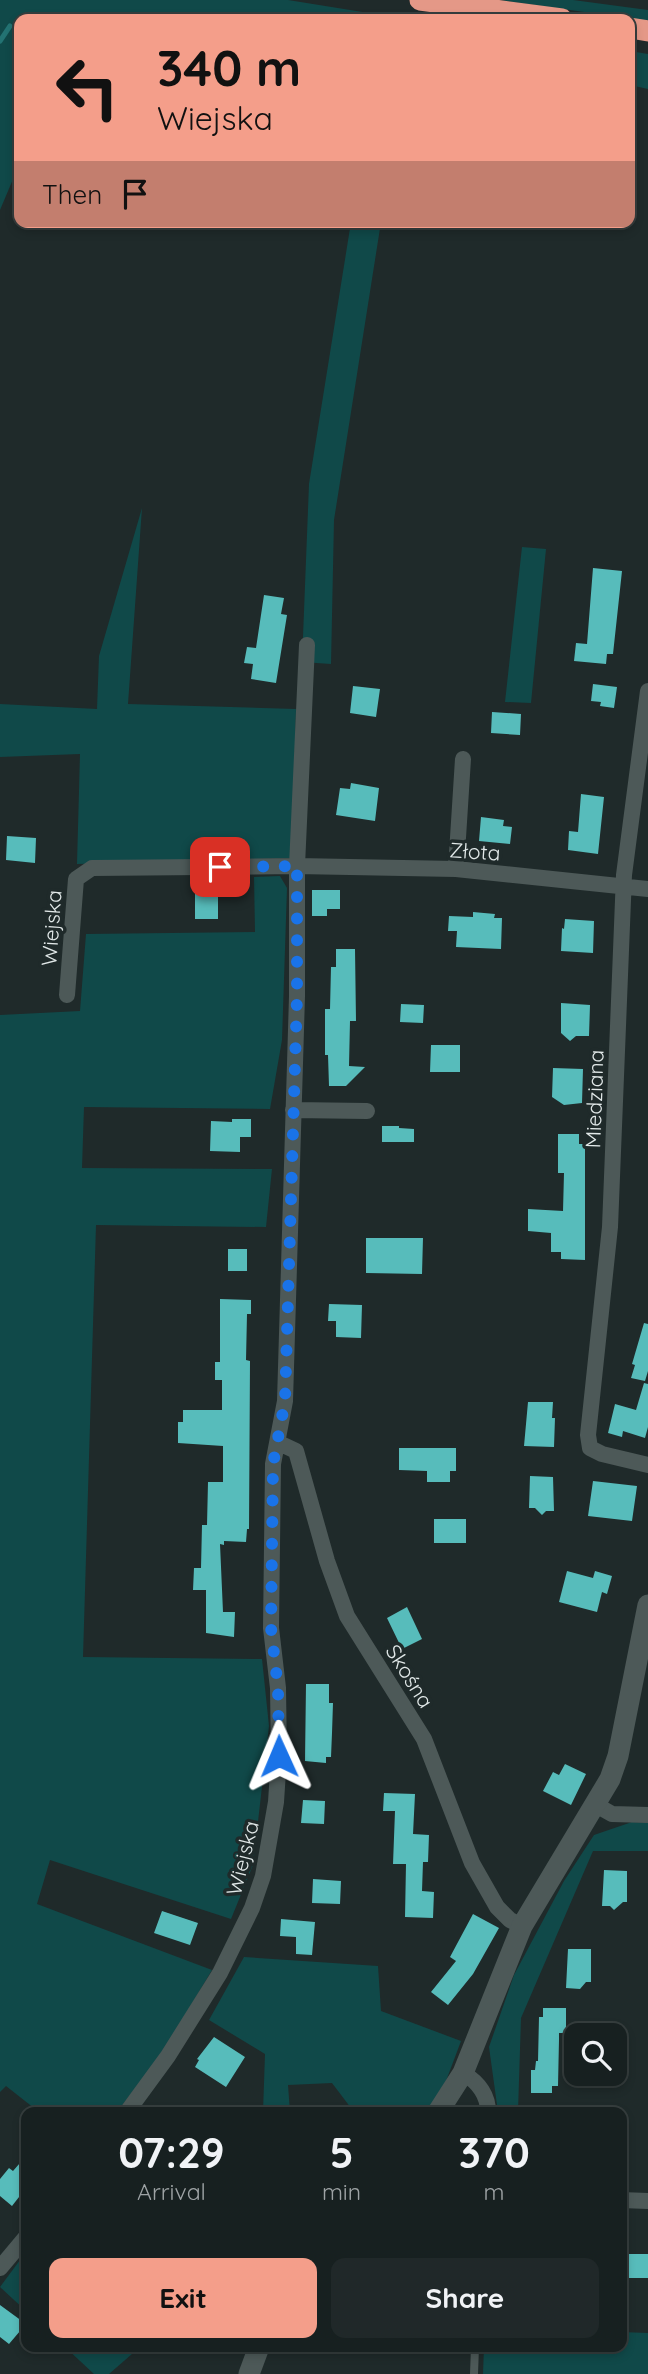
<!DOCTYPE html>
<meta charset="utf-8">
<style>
body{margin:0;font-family:Quicksand,sans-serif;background:#202829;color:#f1f3f6;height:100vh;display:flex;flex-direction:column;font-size:26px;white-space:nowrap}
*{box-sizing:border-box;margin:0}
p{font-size:23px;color:#9ea3a5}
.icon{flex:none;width:38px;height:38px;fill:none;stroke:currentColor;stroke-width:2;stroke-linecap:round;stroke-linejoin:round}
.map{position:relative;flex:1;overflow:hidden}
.details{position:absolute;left:21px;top:2107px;width:606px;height:245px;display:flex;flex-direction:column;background:#172020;border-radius:14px;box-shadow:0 4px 10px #0003,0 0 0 2px #363e3e}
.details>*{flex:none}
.top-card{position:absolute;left:14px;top:14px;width:621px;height:214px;border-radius:14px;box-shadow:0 4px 10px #0003,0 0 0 2px #363e3e;background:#f49e8a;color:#111;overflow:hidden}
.controls{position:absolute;left:564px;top:2023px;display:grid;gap:14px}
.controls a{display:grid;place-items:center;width:63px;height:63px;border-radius:14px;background:#172020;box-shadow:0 4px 10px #0003,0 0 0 2px #363e3e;font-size:35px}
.pin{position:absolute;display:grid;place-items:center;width:60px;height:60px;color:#fff;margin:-30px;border-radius:14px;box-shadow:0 4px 10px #0006}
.me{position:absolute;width:77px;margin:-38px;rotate:359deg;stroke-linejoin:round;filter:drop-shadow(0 0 5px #0008)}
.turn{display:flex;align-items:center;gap:24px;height:147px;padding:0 28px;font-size:32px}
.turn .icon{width:91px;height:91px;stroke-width:2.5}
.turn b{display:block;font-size:49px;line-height:60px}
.then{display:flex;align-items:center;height:66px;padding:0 28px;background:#0003;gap:14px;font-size:26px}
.eta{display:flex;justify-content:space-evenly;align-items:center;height:119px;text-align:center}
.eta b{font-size:42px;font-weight:700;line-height:49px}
.action{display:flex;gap:14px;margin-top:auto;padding:14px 28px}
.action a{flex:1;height:80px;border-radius:14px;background:#f49e8a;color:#111;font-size:28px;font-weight:700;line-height:80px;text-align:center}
.action a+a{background:#202829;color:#f1f3f6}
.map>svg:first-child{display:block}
</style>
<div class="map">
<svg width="648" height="2374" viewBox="0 0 648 2374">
<rect width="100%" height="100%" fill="#1f2a2a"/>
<path fill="#104949" d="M0,0H288L406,19H19V165L0,210Z
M500,0H573L648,10V21Z
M630,51L648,54V89L630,85Z
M351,222H381L334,520L331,664L302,662L309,484Z
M142,508L128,704L296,709L292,858L77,864L80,754L0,757V704L97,709L99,656Z
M522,547L546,549L531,703L505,702Z
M280,876L287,888L282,1040L270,1109L84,1107L82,1168L272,1169L266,1227L96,1225L83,1657L262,1659L269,1726L253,1865L231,1919L50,1860L37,1904L212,1970L165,2049L117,2112H39L6,2086L0,2092V1015L80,1011L86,934L255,932L254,877Z
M632,1822L648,1823V1851H593L521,2018L518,2112H498L489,2047L514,1975L564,1881L594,1835Z
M244,1957L378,1966L381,2011L461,2041L446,2081L428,2112H354L332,2083L288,2085L290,2112H263L265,2054L209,2020Z
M26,2252V2311L0,2287Z
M621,2332L648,2333V2374H483L484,2347H621Z
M65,2347H140L109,2374H94Z"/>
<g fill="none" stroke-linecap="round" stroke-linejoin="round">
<path stroke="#237373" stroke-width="5" d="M0,41L10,26"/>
</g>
<path fill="#57bcbb" d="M593,568L622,571L613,654H607L606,664L574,661L576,643L587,644Z
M264,595L284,598L281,614L287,615L276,683L251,679L253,664L244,663L247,647L256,648Z
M593,684L617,687L614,708L600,706L601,702L591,701Z
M353,686L380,689L376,717L350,713Z
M492,712L521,714L520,735L491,733Z
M351,783L379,788L375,821L336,815L340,788L350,789Z
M581,794L604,797L598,854L568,850L569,831L578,832Z
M481,817L504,820L503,826L512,827L510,844L479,841Z
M7,836L36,838L35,863L6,860Z
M312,890H340V909H327V916H312Z
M195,892H218V919H195Z
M473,912L495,914L494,918H502L501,949L456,947L457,931H448L449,916L473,917Z
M565,919L594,921L593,953L561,951L562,928L564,929Z
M336,949H355L356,1021H350L349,1066L365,1067L346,1086H329L328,1055H325V1009H330L331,967H336Z
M561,1003L590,1005L589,1036H576L570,1041L561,1033Z
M401,1004L424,1005L423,1023L400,1022Z
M431,1045H460V1072H430Z
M553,1068L583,1069L582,1103L564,1105L552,1097Z
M232,1119H251V1137H240V1152L210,1151L211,1121L232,1122Z
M382,1126H399V1128L414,1129V1142H382Z
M558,1134H579V1144H585V1260L561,1259V1252H551V1233L528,1231V1209L563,1211L564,1173H558Z
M366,1238H423L422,1274L366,1273Z
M228,1249H247V1271H228Z
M220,1299L251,1300V1314H247L246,1360L250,1361L249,1529H247L246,1542L224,1541V1545L220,1544L223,1612H235L234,1637L206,1633V1590H193L194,1568H201L202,1525H207L208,1482H223V1446L178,1443V1422H183V1410H222V1380H215V1362H220Z
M329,1304L362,1305L361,1338L336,1337V1321H328Z
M644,1323L648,1324V1371L645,1381L631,1378L635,1365L632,1364Z
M644,1383L648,1384V1427L645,1438L623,1431L622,1437L608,1433L615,1404L636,1410Z
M528,1402H553L552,1418H555L554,1447L524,1446Z
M399,1448H456V1471H450V1482H427V1471L399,1470Z
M530,1476L553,1477L554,1511H546L542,1515L535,1508H529Z
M593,1481L637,1486L632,1521L588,1516Z
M434,1519H466V1543H434Z
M567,1571L593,1578L595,1571L612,1576L607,1594L602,1592L597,1612L559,1602Z
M407,1607L422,1639L402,1649L387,1618Z
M306,1684H329V1703H333L332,1733L331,1757H326V1763L305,1761Z
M565,1764L586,1774L571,1805L543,1791L553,1772L559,1775Z
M384,1793L415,1794L413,1834L429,1835L428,1862H423L422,1891L434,1892L433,1918L405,1917L406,1864H393L395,1811H383Z
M303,1800L325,1801L324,1824L301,1823Z
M604,1870L627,1871V1902H623L614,1910L610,1906H602Z
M313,1879L341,1881L340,1904L312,1903Z
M162,1911L198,1923L190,1945L154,1933Z
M473,1914L499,1928L473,1974L448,2005L431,1992L456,1961L450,1957Z
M281,1919L315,1922L312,1955L296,1954V1937L280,1936Z
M568,1949H591V1982H586L580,1989L566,1988Z
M543,2008H566V2033H559V2040L558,2086H552V2093H531V2070H535L536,2061H538L539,2017H543Z
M214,2037L245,2057L226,2087L195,2067L199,2060L197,2059Z
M26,2156V2188L12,2206L0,2196V2179L9,2168L13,2171Z
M627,2254H648V2278H627Z
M0,2305L26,2324L9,2344L0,2337Z"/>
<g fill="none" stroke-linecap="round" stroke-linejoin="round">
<path stroke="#4d5958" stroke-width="8" d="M474,2374L475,2347"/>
<path stroke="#4d5958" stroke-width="16" d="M648,691L624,875L610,1227L588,1435L590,1448L602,1454L648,1465
M456,869L463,759
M67,995L76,879L92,868L297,866L456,869L648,889
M293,1110L367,1111
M279,1443L296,1451L327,1561L347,1616L424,1739L472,1863L497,1907L510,1920L522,1926
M596,1805L612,1814L648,1815
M463,2073C478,2082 488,2094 488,2112
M127,2112L168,2056L220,1973L252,1908L263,1876L276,1802L279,1756L278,1688L271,1628L273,1464L285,1401L297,996V866L307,645
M621,2200L648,2201
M0,2268L26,2237"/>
<path stroke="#4d5958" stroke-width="21" d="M438,2112L463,2073L522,1926L610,1779L618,1756L648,1605
M249,2374L259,2347"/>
<path stroke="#e49887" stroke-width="21" d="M420,0L562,19
M630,28L648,31"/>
</g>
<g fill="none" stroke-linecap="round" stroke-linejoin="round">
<path stroke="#1a73e8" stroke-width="12" stroke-dasharray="0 21.6" d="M220,867L297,866V996L285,1401L273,1464L271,1628L278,1688L279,1756"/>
</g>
<g text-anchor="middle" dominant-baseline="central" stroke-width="7" stroke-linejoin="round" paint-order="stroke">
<g font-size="21" fill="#e2e9e9" stroke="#1f2a2a">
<text transform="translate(475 851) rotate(4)">Złota</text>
<text transform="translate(51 928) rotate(-86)">Wiejska</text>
<text transform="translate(594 1099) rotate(-88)">Miedziana</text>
<text transform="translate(410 1676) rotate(58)">Skośna</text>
<text transform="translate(242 1858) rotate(-76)">Wiejska</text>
</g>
</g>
</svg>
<div class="controls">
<a><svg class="icon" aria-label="search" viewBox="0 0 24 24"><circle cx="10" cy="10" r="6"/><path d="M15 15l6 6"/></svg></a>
</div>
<div class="pin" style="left:220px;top:867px;background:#d93025"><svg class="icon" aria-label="arrive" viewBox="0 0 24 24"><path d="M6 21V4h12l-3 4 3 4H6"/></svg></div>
<svg class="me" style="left:279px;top:1756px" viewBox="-20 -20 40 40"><path d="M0-17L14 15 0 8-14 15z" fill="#1a73e8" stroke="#fff" stroke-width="4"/></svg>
<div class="top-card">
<div class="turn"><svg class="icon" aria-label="left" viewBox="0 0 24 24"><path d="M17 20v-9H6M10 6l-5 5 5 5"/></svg><div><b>340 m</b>Wiejska</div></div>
<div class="then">Then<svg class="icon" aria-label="arrive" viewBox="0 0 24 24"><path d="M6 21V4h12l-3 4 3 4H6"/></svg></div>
</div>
<section class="details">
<div class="eta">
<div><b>07:29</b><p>Arrival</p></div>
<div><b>5</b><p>min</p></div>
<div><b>370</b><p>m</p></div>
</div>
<div class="action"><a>Exit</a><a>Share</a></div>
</section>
</div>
